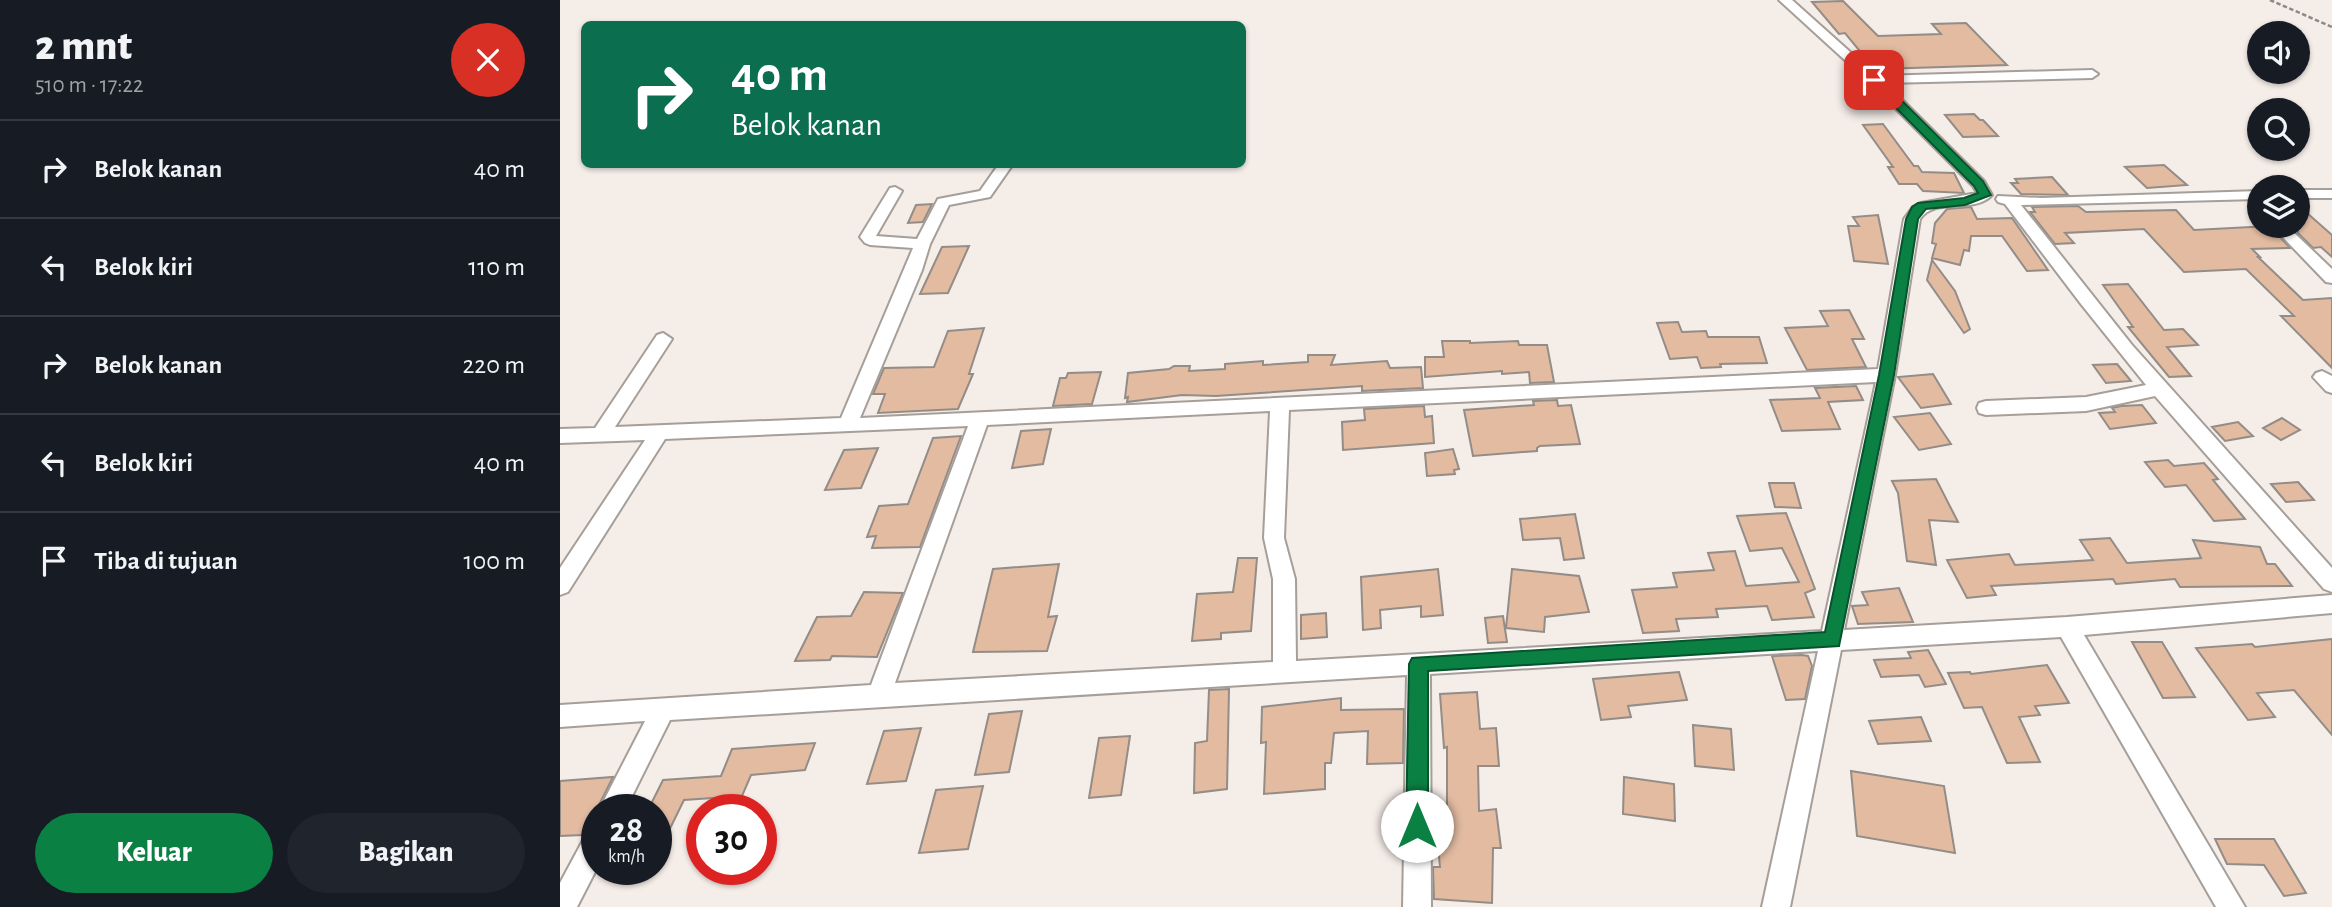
<!DOCTYPE html>
<html lang="id">
<meta charset="utf-8">
<style>
body{margin:0;font-family:"Alegreya Sans",sans-serif;background:#20242c;color:#f1f3f6;height:100vh;display:flex;flex-direction:column;font-size:26px;white-space:nowrap}
*{box-sizing:border-box;margin:0}
p{font-size:23px;color:#9ea1a6}
.icon{flex:none;width:38px;height:38px;fill:none;stroke:currentColor;stroke-width:2;stroke-linecap:round;stroke-linejoin:round}
.map{position:relative;flex:1;overflow:hidden}
.side{display:flex;flex-direction:column;background:#171b24;width:560px}
.side>*{flex:none}
.top-card{position:absolute;left:21px;top:21px;width:665px;height:147px;border-radius:10px;box-shadow:0 2px 5px #0004;background:#0b6e4f;color:#fff;overflow:hidden}
.buttons{position:absolute;left:1687px;top:21px;display:grid;gap:14px}
.buttons a{display:grid;place-items:center;width:63px;height:63px;border-radius:50%;background:#171b24;box-shadow:0 2px 5px #0004;font-size:35px}
.speed{position:absolute;left:21px;top:794px;display:flex;gap:14px;font-size:35px;font-weight:700;text-align:center}
.speed>*{display:grid;place-content:center;width:91px;height:91px;border-radius:50%;background:#171b24;box-shadow:0 2px 5px #0004;line-height:1}
.speed small{font-size:18px;font-weight:400}
.speed .limit{border:10px solid #d22;background:#fff;color:#111}
.pin{position:absolute;display:grid;place-items:center;width:60px;height:60px;color:#fff;margin:-30px;border-radius:14px;box-shadow:0 4px 10px #0006}
.me{position:absolute;width:77px;margin:-38px;rotate:0deg;stroke-linejoin:round;filter:drop-shadow(0 0 5px #0008)}
.turn{display:flex;align-items:center;gap:24px;height:147px;padding:0 35px;font-size:32px}
.turn .icon{width:91px;height:91px;stroke-width:2.5}
.turn b{display:block;font-size:49px;line-height:60px}
.round{display:grid;place-items:center;flex:none;width:74px;height:74px;border-radius:37px;background:#20242c}
.head{display:flex;align-items:center;justify-content:space-between;height:119px;padding:0 35px}
h1{font-size:42px;font-weight:800;line-height:52px}
.primary-button{display:flex;gap:14px;margin-top:auto;padding:14px 35px}
.primary-button a{flex:1;height:80px;border-radius:42px;background:#0b8043;color:#fff;font-size:28px;font-weight:800;line-height:80px;text-align:center}
.primary-button a+a{background:#20242c;color:#f1f3f6}
ul{padding:0;list-style:none}
li{display:flex;align-items:center;gap:21px;height:98px;padding:0 35px;border-top:2px solid #363941}
li div{flex:1}
li b{display:block;font-size:26px}
li em{font-style:normal}
main{display:flex;flex:1;min-height:0}
.map>svg:first-child{display:block}
</style>
<main>
<section class="side">
<div class="head"><div><h1>2 mnt</h1><p>510 m · 17:22</p></div><a class="round" style="background:#d93025;color:#fff"><svg class="icon" aria-label="close" viewBox="0 0 24 24"><path d="M6 6l12 12M18 6L6 18"/></svg></a></div>
<ul>
<li><svg class="icon" aria-label="right" viewBox="0 0 24 24"><path d="M7 20v-9h11M14 6l5 5-5 5"/></svg><div><b>Belok kanan</b></div><em>40 m</em></li>
<li><svg class="icon" aria-label="left" viewBox="0 0 24 24"><path d="M17 20v-9H6M10 6l-5 5 5 5"/></svg><div><b>Belok kiri</b></div><em>110 m</em></li>
<li><svg class="icon" aria-label="right" viewBox="0 0 24 24"><path d="M7 20v-9h11M14 6l5 5-5 5"/></svg><div><b>Belok kanan</b></div><em>220 m</em></li>
<li><svg class="icon" aria-label="left" viewBox="0 0 24 24"><path d="M17 20v-9H6M10 6l-5 5 5 5"/></svg><div><b>Belok kiri</b></div><em>40 m</em></li>
<li><svg class="icon" aria-label="arrive" viewBox="0 0 24 24"><path d="M6 21V4h12l-3 4 3 4H6"/></svg><div><b>Tiba di tujuan</b></div><em>100 m</em></li>
</ul>
<div class="primary-button"><a>Keluar</a><a>Bagikan</a></div>
</section>
<div class="map">
<svg width="1772" height="907" viewBox="0 0 1772 907">
<rect width="100%" height="100%" fill="#f5ede8"/>
<path fill="#e2bba1" stroke="#938c87" stroke-width="2" d="M1283,1L1318,36L1381,34L1372,24L1406,23L1447,65L1319,69L1309,55H1303L1285,33L1279,34L1252,2Z
M1414,114L1420,120H1423L1438,136L1403,137L1385,115Z
M1323,124L1354,166H1358L1362,172L1394,173L1404,193L1363,191L1357,184H1339L1328,167H1333L1303,125Z
M1604,165L1627,185L1587,188L1565,167Z
M1492,177L1508,195L1461,194L1451,183H1458L1455,179Z
M372,204L363,222L348,223L356,205Z
M1738,205L1772,235V257L1761,247L1753,248L1738,233Z
M1518,206L1526,212L1616,210L1634,230L1710,226L1730,248L1692,249L1700,257H1698L1743,300L1772,298V368L1721,316H1734L1686,269L1624,272L1584,229L1505,233L1514,243L1495,244L1470,212H1475L1472,207Z
M1411,207L1417,219L1452,218L1488,270L1467,271L1442,236H1411L1409,251L1404,250L1400,265L1372,258L1376,244L1372,243L1375,223L1387,209Z
M1318,215L1328,264L1294,261L1288,226H1299L1293,217Z
M409,246L388,293L360,294L382,247Z
M1372,260L1395,291L1410,329L1404,333L1367,280Z
M1568,284L1604,330L1623,329L1638,345L1607,347L1631,376L1609,377L1568,327H1573L1543,285Z
M1289,310L1304,339H1292L1306,367L1247,370L1225,328L1268,326L1260,311Z
M1118,322L1122,332L1146,331L1148,337H1199L1207,363L1160,364L1161,367L1141,368L1137,357L1110,359L1097,323Z
M424,328L409,374H413L398,409L318,413L325,394H313L324,368L374,367L388,331Z
M882,341H910V343L958,341L959,345H987L994,382L970,383L969,372L942,374V371L865,377V357H884Z
M748,355H775L771,365L827,361L830,368L861,367L863,388L802,391V386L656,396L622,395L567,402L568,397L565,398L568,373L609,369L614,366H630L629,371L665,369V364L703,361V365L748,362Z
M1557,364L1571,381L1546,383L1533,365Z
M541,372L532,404L493,406L500,378H506L508,373Z
M1373,374L1391,404L1361,408L1338,377Z
M1296,386L1303,400L1268,402L1280,429L1222,431L1210,400L1260,398L1255,388Z
M997,400L998,406L1011,405L1020,444L980,446L977,448V451L913,456L904,410L974,405L973,401Z
M1582,405L1596,423L1550,429L1539,413L1555,412L1552,408L1561,406Z
M864,406L865,417L872,416L874,443L783,450L782,422L805,420L804,409Z
M1370,413L1391,444L1359,450L1334,417Z
M1722,418L1740,430L1721,440L1703,428Z
M1678,422L1693,436L1665,441L1652,427Z
M491,429L483,464L452,468L461,431Z
M401,436L360,547L312,548L316,536L307,537L319,506L348,504L373,438Z
M318,448L301,488L265,490L284,450Z
M893,449L899,469L894,470L895,474L867,476L865,453Z
M1608,460L1614,466L1644,463L1658,479L1653,480L1685,519L1654,521L1626,485L1605,487L1585,462Z
M1376,479L1398,522L1369,520L1376,565L1347,561L1338,493L1332,481Z
M1738,482L1754,500L1726,502L1711,484Z
M1209,483H1234L1241,508L1215,507Z
M1226,513L1255,589L1245,593L1254,617L1212,620L1207,606L1156,609L1158,617L1116,619L1119,631L1083,633L1072,590L1117,587L1113,573L1154,570L1148,553L1175,551L1186,586L1239,582L1222,548L1190,551L1177,516Z
M1015,514L1024,558L1004,560L1000,538L963,540L960,519Z
M1550,538L1567,563L1641,558L1633,540L1700,547L1707,564H1715L1732,586L1620,587L1615,579L1556,584L1553,579L1431,586L1436,595L1407,598L1387,560L1449,554L1455,565L1533,560L1520,540Z
M678,558H697L691,631L661,633V639L632,641L637,594L673,592Z
M499,564L488,617L497,616L487,651L413,652L433,569Z
M878,569L883,615L861,617V606L820,610L821,628L803,630L801,577Z
M952,569L1019,576L1029,612L985,617L984,632L946,628Z
M1339,588L1353,622L1298,624L1292,606L1308,605L1302,592Z
M304,592L343,593L317,657L272,656L270,660L235,661L257,617L291,616Z
M766,613L767,637L741,639V615Z
M943,616L947,642L928,643L925,618Z
M1772,639V735L1734,690L1697,693L1715,717L1688,720L1636,648L1692,644L1695,647Z
M1572,642H1602L1635,697L1603,698Z
M1368,650L1386,684L1365,687L1359,675L1321,677L1314,660L1351,658L1348,652Z
M1242,655L1248,656L1252,666L1245,699L1226,700L1212,656Z
M1487,665L1509,703L1475,706L1480,715L1459,717L1480,762L1447,763L1422,707L1404,708L1388,673L1410,672L1411,674Z
M1119,672L1127,700L1068,706L1071,717L1041,720L1033,679Z
M669,689L667,789L634,793L635,743L647,741L649,690Z
M917,692L920,729L936,728L939,766H918L919,811L936,809L941,848H933L932,903L874,899L873,867H880L875,815L887,814V747L884,748L880,694Z
M781,698V710L844,709L843,763L807,764L808,731L774,733L771,763H765V789L704,794L706,742L701,743L702,707Z
M462,711L449,772L415,775L429,714Z
M1361,717L1371,741L1318,744L1309,721Z
M1133,725L1171,729L1174,770L1135,766Z
M361,728L346,781L307,784L324,731Z
M570,736L561,795L529,798L539,738Z
M255,743L245,770L191,775L182,796L124,800L96,857V810H88L103,780L161,776L172,749Z
M1291,771L1384,786L1395,853L1297,836Z
M53,777L37,809V825L27,829L23,835L0,836V781Z
M1064,777L1114,784L1115,821L1063,814Z
M423,786L408,849L359,853L376,790Z
M1655,839H1714L1746,893L1724,896L1704,865L1667,864Z"/>
<g fill="none" stroke-linecap="round" stroke-linejoin="round">
<defs>
<path id="minor" d="M1219,0H1232L1317,76L1532,70L1538,74L1532,78L1325,83L1424,181L1432,195C1413,215 1376,196 1360,219L1335,375L1284,630L1507,617L1772,595V613L1524,635L1685,907H1656L1501,637L1281,650L1230,907H1202L1258,651L870,674L871,907H843L847,675L110,720L65,810H39L85,721L0,727V705L311,685L408,426L105,439L8,592L0,595V568L85,440L0,443V429L35,428L97,335L103,333L112,339L55,427L281,418L353,248L310,245L305,243L300,237L330,188L335,187L342,191L316,236L357,239L378,199L420,191L439,164H453L430,197L389,205L370,244L362,270L300,418L1318,369L1344,219L1353,207L1361,203L1417,193L1413,186L1310,83ZM1316,382L1262,631L736,661L735,579L724,538L729,410ZM710,411L704,538L713,579V662L335,683L427,425Z
M1738,190H1772V198H1738Z
M1699,191V199L1461,205L1572,345L1772,568V592L1764,589L1595,396L1526,411L1426,415L1419,413L1417,408L1419,403L1426,401L1526,397L1586,385L1521,304L1445,204L1438,202L1436,199L1438,196L1482,198Z
M1712,226H1727L1772,269V283L1766,282Z
M1762,371L1772,376V393L1766,391L1753,377L1756,373Z
M37,827V868L17,907H0V883L28,831Z"/>
</defs>
<use href="#minor" stroke="#a59e99" stroke-width="4"/>
<path stroke="#8f8986" stroke-width="2.5" stroke-dasharray="4.5 2.5" stroke-linecap="butt" d="M1710,0L1772,27"/>
<use href="#minor" fill="#fff" fill-rule="evenodd"/>
</g>
<path fill="#0b8043" stroke="#07532c" stroke-width="2" d="M1310,77H1318L1423,181L1431,195L1405,205L1366,209L1358,219L1334,375L1279,646L868,671V826L865,834L857,837L849,834L846,826L849,664L852,658L1265,632L1319,375L1346,219L1352,207L1358,203L1404,198L1418,193L1414,186L1310,82Z"/>
</svg>
<div class="buttons">
<a><svg class="icon" aria-label="sound" viewBox="0 0 24 24"><path d="M4 9h4l5-4v14l-5-4H4zM17 9q2 3 0 6"/></svg></a>
<a><svg class="icon" aria-label="search" viewBox="0 0 24 24"><circle cx="10" cy="10" r="6"/><path d="M15 15l6 6"/></svg></a>
<a><svg class="icon" aria-label="layers" viewBox="0 0 24 24"><path d="M12 4l9 5-9 5-9-5zM3 14l9 5 9-5"/></svg></a>
</div>
<div class="speed"><div>28<small>km/h</small></div><div class="limit">30</div></div>
<div class="pin" style="left:1314px;top:80px;background:#d93025"><svg class="icon" aria-label="arrive" viewBox="0 0 24 24"><path d="M6 21V4h12l-3 4 3 4H6"/></svg></div>
<svg class="me" style="left:857px;top:826px" viewBox="-20 -20 40 40"><circle r="19" fill="#fff"/><path d="M0-13L10 11 0 6-10 11z" fill="#0b8043"/></svg>
<div class="top-card">
<div class="turn"><svg class="icon" aria-label="right" viewBox="0 0 24 24"><path d="M7 20v-9h11M14 6l5 5-5 5"/></svg><div><b>40 m</b>Belok kanan</div></div>
</div>
</div>
</main>
